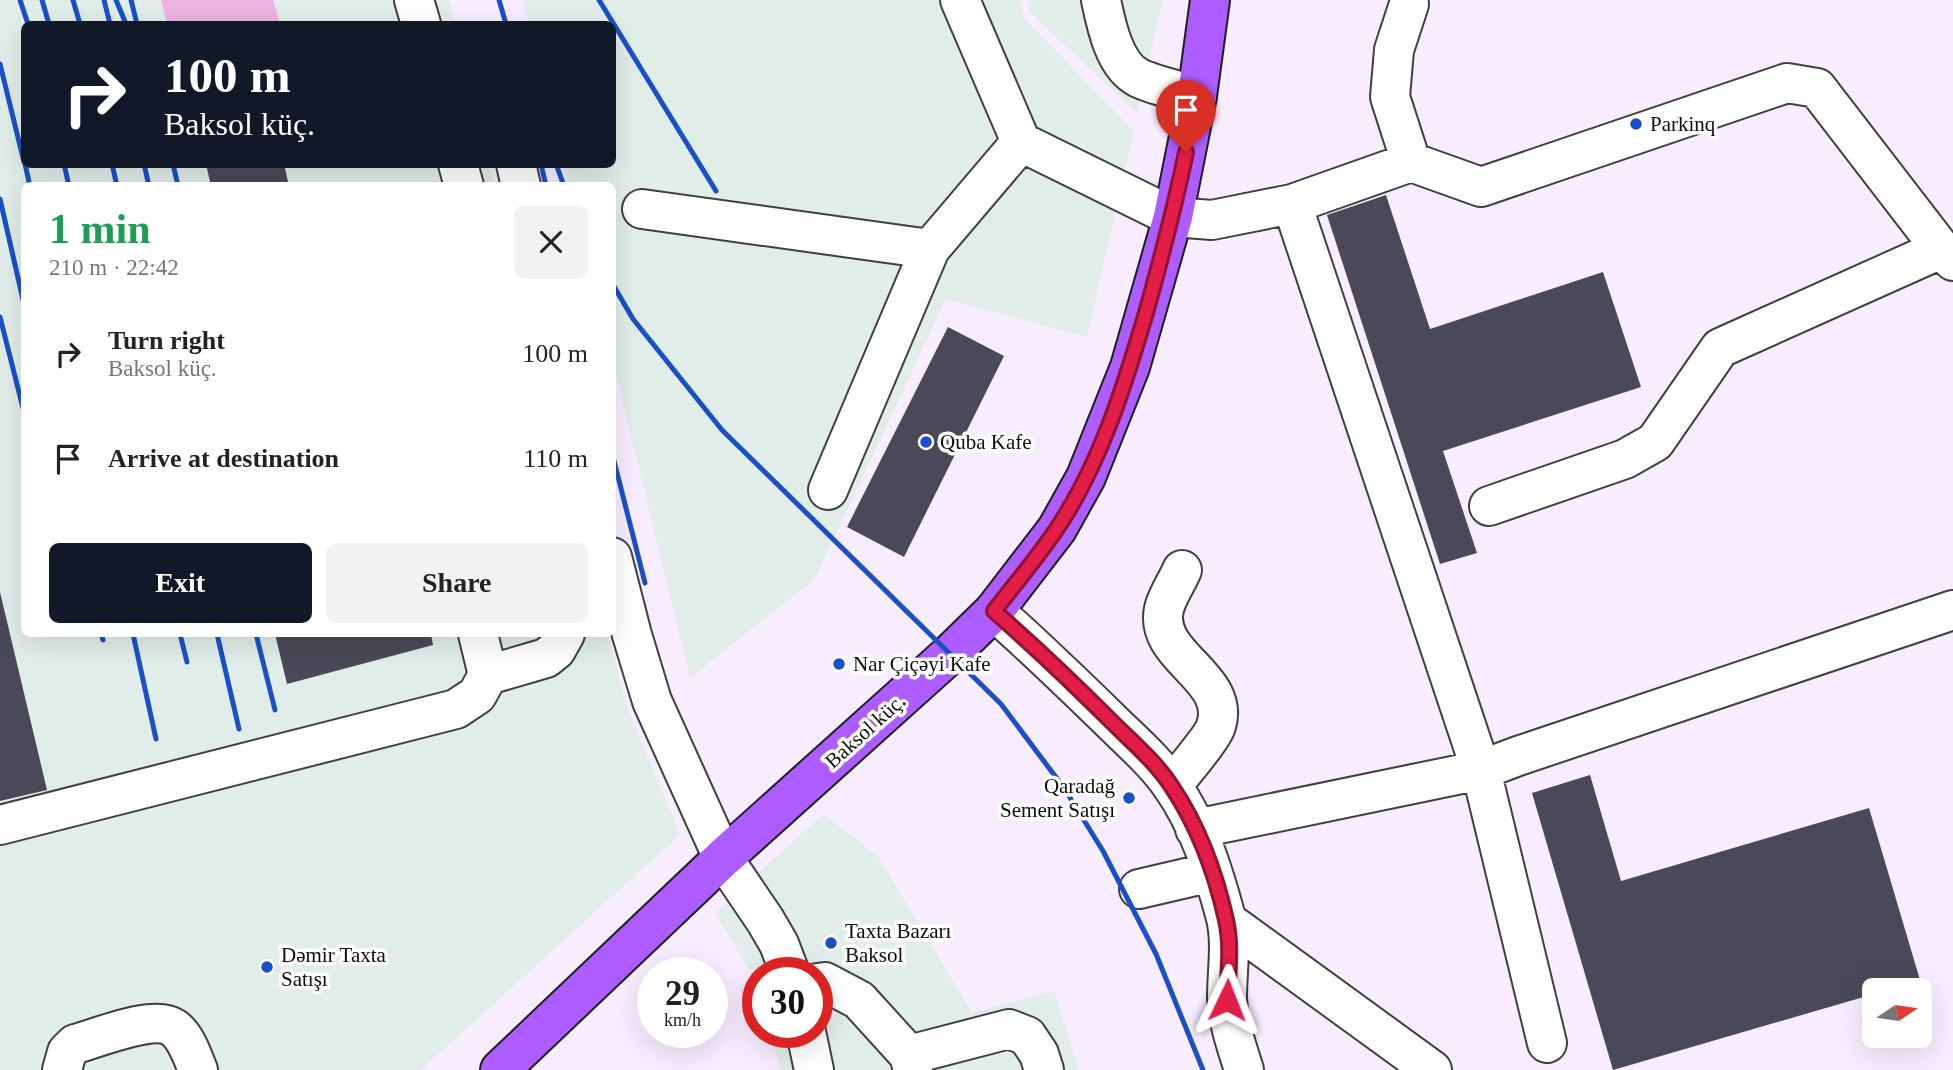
<!DOCTYPE html>
<meta charset="utf-8">
<style>
body{margin:0;font-family:Georgia,serif;background:#f2f2f2;color:#222;height:100vh;display:flex;flex-direction:column;font-size:26px;white-space:nowrap}
*{box-sizing:border-box;margin:0}
p{font-size:23px;color:#767676}
.icon{flex:none;width:38px;height:38px;fill:none;stroke:currentColor;stroke-width:2;stroke-linecap:round;stroke-linejoin:round}
.map{position:relative;flex:1;overflow:hidden}
.sheet{position:absolute;left:21px;top:182px;width:595px;height:455px;display:flex;flex-direction:column;background:#fff;border-radius:10px;box-shadow:0 7px 28px #0002}
.sheet>*{flex:none}
.guide{position:absolute;left:21px;top:21px;width:595px;height:147px;border-radius:10px;box-shadow:0 7px 28px #0002;background:#111827;color:#fff;overflow:hidden}
.needle{width:46px;rotate:77deg}
.buttons{position:absolute;left:1862px;top:978px;display:grid;gap:14px}
.buttons a{display:grid;place-items:center;width:70px;height:70px;border-radius:10px;background:#fff;box-shadow:0 7px 28px #0002;font-size:35px}
.speed{position:absolute;left:637px;top:957px;display:flex;gap:14px;font-size:35px;font-weight:700;text-align:center}
.speed>*{display:grid;place-content:center;width:91px;height:91px;border-radius:50%;background:#fff;box-shadow:0 7px 28px #0002;line-height:1}
.speed small{font-size:18px;font-weight:400}
.speed .limit{border:10px solid #d22;background:#fff;color:#111}
.pin{position:absolute;display:grid;place-items:center;width:60px;height:60px;color:#fff;margin:-72px -30px;border-radius:50% 50% 50% 0;rotate:-45deg;box-shadow:0 0 7px #0007}
.pin .icon{rotate:45deg}
.me{position:absolute;width:77px;margin:-38px;rotate:2deg;stroke-linejoin:round;filter:drop-shadow(0 0 5px #0008)}
.turn{display:flex;align-items:center;gap:24px;height:147px;padding:0 28px;font-size:32px}
.turn .icon{width:91px;height:91px;stroke-width:2.5}
.turn b{display:block;font-size:49px;line-height:60px}
.round{display:grid;place-items:center;flex:none;width:74px;height:74px;border-radius:10px;background:#f2f2f2}
.headline{display:flex;align-items:center;justify-content:space-between;height:119px;padding:0 28px}
h1{font-size:42px;font-weight:700;line-height:52px;color:#1e9e55}
.cta{display:flex;gap:14px;margin-top:auto;padding:14px 28px}
.cta a{flex:1;height:80px;border-radius:10px;background:#111827;color:#fff;font-size:28px;font-weight:700;line-height:80px;text-align:center}
.cta a+a{background:#f2f2f2;color:#222}
ul{padding:0;list-style:none}
li{display:flex;align-items:center;gap:21px;height:105px;padding:0 28px}
li div{flex:1}
li b{display:block;font-size:26px}
li em{font-style:normal}
.map>svg:first-child{display:block}
</style>
<div class="map">
<svg width="1953" height="1070" viewBox="0 0 1953 1070">
<rect width="100%" height="100%" fill="#f7edff"/>
<path fill="#e1ede8" d="M0,0H449L455,24H24V164H490L495,185L24,186V634H608L627,707L680,835L421,1070H0Z
M523,0H1020L1024,18L1134,131L1087,337L946,299L814,580L690,678L613,362L612,186L569,185L564,165L612,164V24H529Z
M1028,0H1163L1137,113L1030,13Z
M823,814L878,856L972,1013L1054,991L1079,1070H780L771,1033L817,1032V973H758V985L715,913Z"/>
<path fill="#edb3e0" d="M161,0H273L280,24H167Z"/>
<path fill="#4a4957" d="M206,164H284L289,186H211Z
M1386,195L1430,329L1603,272L1641,387L1443,451L1477,553L1440,564L1327,215Z
M948,327L1004,356L904,557L847,527Z
M0,592L47,790L0,801Z
M275,634H431L433,645L287,684Z
M1590,775L1621,881L1869,808L1920,980L1885,990H1874V994L1613,1070L1532,793Z"/>
<g fill="none" stroke-linecap="round" stroke-linejoin="round">
<defs>
<path id="minor" d="M414,0L421,24
M960,0L1021,142L1173,217L1212,220L1292,204L1411,162
M1101,0C1106,24 1114,66 1139,78C1156,86 1178,90 1197,96
M1409,4L1394,50L1390,97L1411,162L1481,187L1787,83L1817,88L1941,249L1953,261
M458,164L464,186
M516,164L521,186
M1292,204L1481,770L1547,1043
M642,209L930,249
M828,490L930,249L1021,142
M1489,506L1625,459L1655,442L1720,348L1941,249
M612,557L632,635L652,701L723,858L765,920L779,944L790,973
M994,611C1034,646 1072,683 1110,720C1131,741 1155,761 1172,786C1199,824 1214,873 1226,918C1232,944 1227,971 1227,998C1228,1023 1237,1047 1244,1070
M488,675L546,658L556,650L565,634
M1172,786C1181,774 1213,737 1216,726C1232,677 1153,657 1164,609C1167,596 1177,582 1182,570
M0,825L456,709L477,695L488,675L478,634
M1195,829L1481,770L1518,756L1953,610
M1139,889L1212,872
M1227,921L1432,1070
M817,983L825,982L859,1000L909,1055L913,1070
M806,1032L814,1070
M909,1055L1009,1029L1027,1036L1039,1054L1044,1070
M62,1070L67,1052L75,1044C98,1038 154,1014 174,1028C187,1038 192,1056 198,1070"/>
<path id="major" d="M500,1070L723,858L950,654L994,611L1057,529L1086,477L1130,367L1173,217L1197,96L1210,0"/>
</defs>
<use href="#minor" stroke="#404040" stroke-width="42"/>
<use href="#major" stroke="#1e1e1e" stroke-width="42"/>
<use href="#minor" stroke="#fff" stroke-width="38"/>
<use href="#major" stroke="#ad5dff" stroke-width="38"/>
<path stroke="#1950c9" stroke-width="5" d="M20,0L28,24
M42,0L49,24
M73,0L80,24
M104,0L110,24
M116,0L126,24
M131,0L137,24
M499,0L506,24
M599,0L716,191
M0,64L24,162
M25,164L30,186
M64,164L69,186
M112,164L117,186
M144,164L149,186
M173,164L178,186
M541,164L546,186
M556,164L564,186
M0,199L24,304
M612,283L633,319L722,430L1001,704L1064,788L1103,851L1156,954L1203,1070
M0,317L24,412
M612,453L645,583
M101,634L103,640
M133,634L156,739
M180,634L187,662
M217,634L239,729
M256,634L275,710"/>
</g>
<g fill="none" stroke-linecap="round" stroke-linejoin="round">
<defs>
<path id="route" d="M1186,152C1175,206 1161,259 1146,313C1124,387 1100,465 1056,530C1037,558 1015,584 994,611C1034,646 1073,683 1111,721C1132,742 1156,762 1172,787C1198,826 1216,875 1226,920C1232,946 1228,974 1227,1000"/>
</defs>
<use href="#route" stroke="#92132f" stroke-width="18"/>
<use href="#route" stroke="#e11d48" stroke-width="12"/>
</g>
<g fill="#1950c9" stroke="#fff" stroke-width="2.5">
<circle cx="1636" cy="124" r="7"/>
<circle cx="926" cy="442" r="7"/>
<circle cx="839" cy="664" r="7"/>
<circle cx="1129" cy="798" r="7"/>
<circle cx="831" cy="943" r="7"/>
<circle cx="267" cy="967" r="7"/>
</g>
<g text-anchor="middle" dominant-baseline="central" stroke-width="7" stroke-linejoin="round" paint-order="stroke">
<g font-size="21" fill="#0d0d0d" stroke="#fff" text-anchor="start">
<text x="1650" y="124">Parkinq</text>
<text x="940" y="442">Quba Kafe</text>
<text x="853" y="664">Nar Çiçəyi Kafe</text>
<text x="1115" y="786" text-anchor="end">Qaradağ<tspan x="1115" dy="24">Sement Satışı</tspan></text>
<text x="845" y="931">Taxta Bazarı<tspan x="845" dy="24">Baksol</tspan></text>
<text x="281" y="955">Dəmir Taxta<tspan x="281" dy="24">Satışı</tspan></text>
</g>
<g font-size="21" fill="#0d0d0d" stroke="#fff">
<text transform="translate(865 731) rotate(-42)">Baksol küç.</text>
</g>
</g>
</svg>
<div class="buttons">
<a><svg class="needle" viewBox="-14 -14 28 28"><path d="M0-13l5 13h-10z" fill="#e53935"/><path d="M0 13l5-13h-10z" fill="#767676"/></svg></a>
</div>
<div class="speed"><div>29<small>km/h</small></div><div class="limit">30</div></div>
<div class="pin" style="left:1186px;top:152px;background:#d93025"><svg class="icon" aria-label="arrive" viewBox="0 0 24 24"><path d="M6 21V4h12l-3 4 3 4H6"/></svg></div>
<svg class="me" style="left:1227px;top:1000px" viewBox="-20 -20 40 40"><path d="M0-17L14 15 0 8-14 15z" fill="#e11d48" stroke="#fff" stroke-width="4"/></svg>
<div class="guide">
<div class="turn"><svg class="icon" aria-label="right" viewBox="0 0 24 24"><path d="M7 20v-9h11M14 6l5 5-5 5"/></svg><div><b>100 m</b>Baksol küç.</div></div>
</div>
<section class="sheet">
<div class="headline"><div><h1>1 min</h1><p>210 m · 22:42</p></div><a class="round"><svg class="icon" aria-label="close" viewBox="0 0 24 24"><path d="M6 6l12 12M18 6L6 18"/></svg></a></div>
<ul>
<li><svg class="icon" aria-label="right" viewBox="0 0 24 24"><path d="M7 20v-9h11M14 6l5 5-5 5"/></svg><div><b>Turn right</b><p>Baksol küç.</p></div><em>100 m</em></li>
<li><svg class="icon" aria-label="arrive" viewBox="0 0 24 24"><path d="M6 21V4h12l-3 4 3 4H6"/></svg><div><b>Arrive at destination</b></div><em>110 m</em></li>
</ul>
<div class="cta"><a>Exit</a><a>Share</a></div>
</section>
</div>
